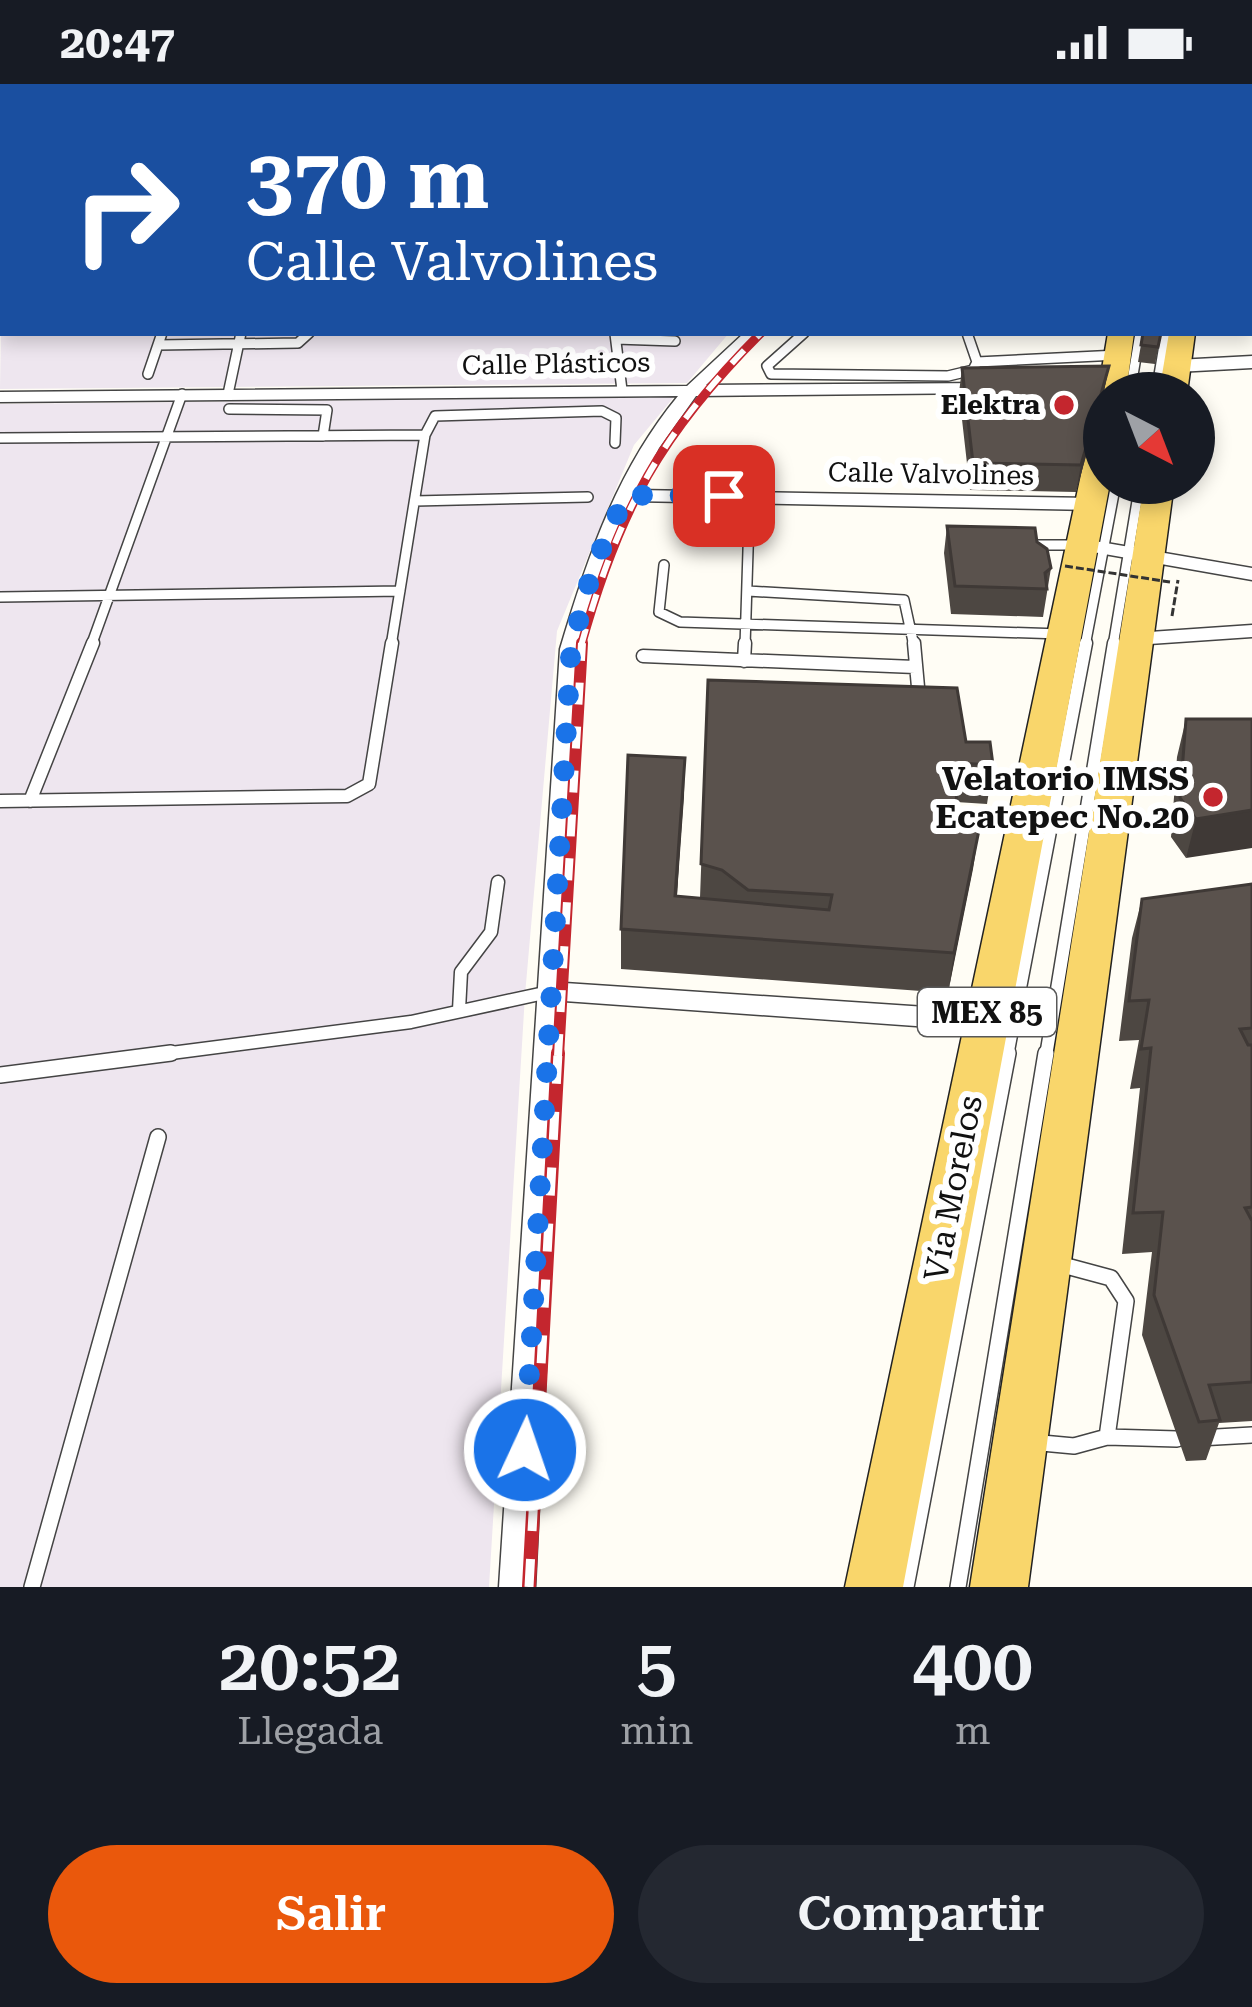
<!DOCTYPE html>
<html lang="es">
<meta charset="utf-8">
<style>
body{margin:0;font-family:"Roboto Serif",serif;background:#242831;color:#f1f3f6;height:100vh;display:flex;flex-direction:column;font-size:45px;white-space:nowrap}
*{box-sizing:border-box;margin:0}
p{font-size:39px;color:#9ea1a6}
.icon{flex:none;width:66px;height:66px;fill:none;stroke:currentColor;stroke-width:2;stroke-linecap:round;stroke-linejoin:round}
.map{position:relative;height:1503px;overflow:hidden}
.drawer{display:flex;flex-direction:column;background:#171b24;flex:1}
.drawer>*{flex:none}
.hud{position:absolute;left:0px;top:0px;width:1254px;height:252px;box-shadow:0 6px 18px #0003;background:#1a4fa0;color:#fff;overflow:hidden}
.needle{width:78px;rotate:138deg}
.tools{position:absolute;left:1083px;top:288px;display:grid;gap:24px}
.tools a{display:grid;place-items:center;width:132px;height:132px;border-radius:50%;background:#171b24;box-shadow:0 6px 18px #0003;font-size:60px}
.pin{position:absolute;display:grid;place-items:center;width:102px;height:102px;color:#fff;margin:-51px;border-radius:24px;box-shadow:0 6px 18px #0006}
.me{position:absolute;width:132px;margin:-66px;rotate:3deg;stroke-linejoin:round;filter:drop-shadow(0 0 9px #0008)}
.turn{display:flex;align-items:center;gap:42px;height:252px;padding:0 48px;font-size:54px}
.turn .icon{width:156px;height:156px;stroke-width:2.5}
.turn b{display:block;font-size:84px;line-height:102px}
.eta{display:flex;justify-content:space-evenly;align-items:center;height:204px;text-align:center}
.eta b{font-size:72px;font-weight:600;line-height:84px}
.button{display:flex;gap:24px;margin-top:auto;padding:24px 48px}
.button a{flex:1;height:138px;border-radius:72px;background:#ea580c;color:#fff;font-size:48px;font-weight:600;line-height:138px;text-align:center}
.button a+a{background:#242831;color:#f1f3f6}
.status{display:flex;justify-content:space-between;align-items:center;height:84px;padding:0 60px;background:#171b24;direction:ltr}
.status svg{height:33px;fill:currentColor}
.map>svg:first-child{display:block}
</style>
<div class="status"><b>20:47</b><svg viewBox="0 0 49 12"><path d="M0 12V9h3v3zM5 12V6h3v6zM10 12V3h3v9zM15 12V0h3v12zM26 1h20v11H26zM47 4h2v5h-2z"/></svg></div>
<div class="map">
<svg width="1252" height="1503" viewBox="0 0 1252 1503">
<rect width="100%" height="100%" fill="#fffdf5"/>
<path fill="#eee6ef" d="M3,105V249H729L687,299L0,305Z
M674,313L634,361L557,547L525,911L489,1503H0V320Z"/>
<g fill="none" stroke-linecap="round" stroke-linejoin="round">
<defs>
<path id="service-far3" d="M303,0L307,3
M638,0L643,3
M726,0L734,3
M760,0L769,3
M802,0L811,3
M256,3L260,0
M1237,3L1241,0"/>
<path id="service-far2" d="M804,249L767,282L771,290L948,292L973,286L977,278L1118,271
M967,249L977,278
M615,250L622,306
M616,255L675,257
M158,261L298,259L309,249
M148,290L162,249
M1130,309L1140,249
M1156,309L1166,249
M228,310L241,249
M229,325L327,326L323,352
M0,354L425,351
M415,417L588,413
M1026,461H1077
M664,481L659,528L680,538L1061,550
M748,507L904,516L914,562
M0,513L400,507
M91,562L182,310
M391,562L425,351L435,332L602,327L616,334L615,359
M745,562L749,435
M1085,562L1116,399
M1113,562L1140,399"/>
<path id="service-far1" d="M914,559L919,614
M643,572L915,583
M744,577L745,559
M0,717L347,712L369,700L392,559
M30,717L93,559
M459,926L461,888L491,848L498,798
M148,972L411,938L549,908
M1007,972L1086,559
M1046,972L1114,559"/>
<path id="service" d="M0,991L171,969
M1107,1353L1177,1355
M1199,1354L1252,1351
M1031,1358L1074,1362L1107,1353L1126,1217L1111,1194L1059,1180
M32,1503L158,1053
M906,1503L1008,969
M958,1503L1046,969"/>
<path id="minor" d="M8,0H20V3H8Z
M357,0H371L373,3H359Z
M1251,115H1252V123H1251Z
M744,249H762L706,301L988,299L997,304L988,309L696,312L659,364L637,406L1092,414L1101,420L1092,426L632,417L602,496L582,565L565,899L986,927L995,930L999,937L995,944L986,947L564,917L535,1503H499L560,565C587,474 617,386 678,312L0,318V308L687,302Z
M1083,455L1252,484V496L1076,465L1073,461Z
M1252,541V553L1135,561L1125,555L1135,549Z"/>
<path id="tertiary" d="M518,0H549L516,3Z
M3,90V100L0,101V91Z
M1252,272V284L1177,288L1166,282L1177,276Z"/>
<path id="primary" d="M1252,1V14H1251V3H1244Z
M1108,249H1134L1126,309H1104V315L1098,309Z
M1169,249H1195L1187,309H1159Z
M1104,344V399H1110L903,1503H845L1089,353Z
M1144,399H1174L1028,1503H970Z"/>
</defs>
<use href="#service-far3" stroke="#444" stroke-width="9"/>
<use href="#service-far2" stroke="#444" stroke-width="12"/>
<use href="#service-far1" stroke="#444" stroke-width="15"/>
<use href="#service" stroke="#444" stroke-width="18"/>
<use href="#minor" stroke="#444" stroke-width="3"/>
<use href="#tertiary" stroke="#444" stroke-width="3"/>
<use href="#primary" stroke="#222" stroke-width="3"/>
<path stroke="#333" stroke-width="3" stroke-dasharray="8 3" stroke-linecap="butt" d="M1172,532L1178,496"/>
<use href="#service-far3" stroke="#fff" stroke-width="8"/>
<use href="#service-far2" stroke="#fff" stroke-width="9"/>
<use href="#service-far1" stroke="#fff" stroke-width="12"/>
<use href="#service" stroke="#fff" stroke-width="15"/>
<use href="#minor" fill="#fff" fill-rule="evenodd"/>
<use href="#tertiary" fill="#fff" fill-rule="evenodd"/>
<use href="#primary" fill="#f9d66b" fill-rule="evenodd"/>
<defs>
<path id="rail-far3" d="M823,0L832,3"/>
<path id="rail-far2" d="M581,562C619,425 661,349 761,249"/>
<path id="rail-far1" d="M558,972L582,559"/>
<path id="rail" d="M529,1503L558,969"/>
</defs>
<use href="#rail-far3" stroke="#c4262e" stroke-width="8"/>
<use href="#rail-far2" stroke="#c4262e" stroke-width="9"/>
<use href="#rail-far1" stroke="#c4262e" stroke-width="12"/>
<use href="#rail" stroke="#c4262e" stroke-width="14"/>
<use href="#rail-far3" stroke="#fff" stroke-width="4.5" stroke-dasharray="14" stroke-linecap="butt"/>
<use href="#rail-far2" stroke="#fff" stroke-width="6" stroke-dasharray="18" stroke-linecap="butt"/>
<use href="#rail-far1" stroke="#fff" stroke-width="8" stroke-dasharray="22" stroke-linecap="butt"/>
<use href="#rail" stroke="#fff" stroke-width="9" stroke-dasharray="28" stroke-linecap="butt"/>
<path stroke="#333" stroke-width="3" stroke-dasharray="8 3" stroke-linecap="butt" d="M1065,482L1170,498"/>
</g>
<path fill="#4d4742" d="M839,0H1075L1070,3H847Z
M1143,249H1161L1155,280L1138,278Z
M1109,282L1104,307L1076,408L970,406L959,309L962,284Z
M947,442L1037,458L1051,484L1043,533L951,530L944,469Z
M708,596L966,658L993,681L987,720L956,718L954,744L979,746L948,909L621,885V845L685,674L677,812L700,814Z
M1186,635H1252L1186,774L1171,753L1177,673Z
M1252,800V1337L1219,1339L1206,1376L1186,1377L1142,1251L1152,1168L1122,1170L1140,1004L1130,1005L1139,956L1119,957L1132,854L1142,815Z"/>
<path fill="#3f3936" d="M1037,0H1075L1070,3H1032Z
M1109,282L1104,307L1076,408L1081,381Z
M685,674L684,713L674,852L675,812Z
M1252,726V764L1186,774L1196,735Z
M979,746L973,785L948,909L954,869Z"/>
<path fill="#5a524d" stroke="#3f3936" stroke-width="3" d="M921,0H1037L1032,3H930Z
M1096,0H1165L1162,3H1091Z
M1143,249H1161L1158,263L1141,261Z
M1109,282L1081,381L973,379L962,284Z
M947,442L1035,444L1037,458L1047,465L1051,484L1045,489L1047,505L955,502Z
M708,596L957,604L966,658H990L993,681L959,679L954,744L979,746L954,869L621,845L628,671L685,674L675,812L829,826L832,811L748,806L722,786L701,780Z
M1186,635H1252V726L1196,735L1180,714Z
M1252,800V944L1240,945L1248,961H1252V1123L1245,1124L1252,1137V1298L1209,1301L1220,1336L1199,1338L1154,1211L1163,1128L1133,1129L1151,964L1141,965L1149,916L1129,917L1142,815Z"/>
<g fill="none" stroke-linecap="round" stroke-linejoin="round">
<path stroke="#1a73e8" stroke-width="21" stroke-dasharray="0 37.8" d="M525,1366L571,565L593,484L626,411L724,412"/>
</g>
<g fill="#c4262e" stroke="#fff" stroke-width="4.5">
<circle cx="1064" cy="321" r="12"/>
<circle cx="1213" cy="713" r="12"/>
</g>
<g text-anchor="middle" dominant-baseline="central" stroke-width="12" stroke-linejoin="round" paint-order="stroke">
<g font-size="27" fill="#111" stroke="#fff">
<text transform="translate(556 280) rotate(-1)">Calle Plásticos</text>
<text transform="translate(931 390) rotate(1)">Calle Valvolines</text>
</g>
<g font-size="27" font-weight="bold" fill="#111" stroke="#fff" text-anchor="end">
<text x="1040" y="321">Elektra</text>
</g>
<rect fill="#fff" stroke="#585858" stroke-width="3" x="918" y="904" width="138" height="48" rx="9"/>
<g font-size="30" font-weight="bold" fill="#111">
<text x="987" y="928">MEX 85</text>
</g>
<g font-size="33" font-weight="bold" fill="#111" stroke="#fff" text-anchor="end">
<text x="1189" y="694">Velatorio IMSS<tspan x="1189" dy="38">Ecatepec No.20</tspan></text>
</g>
<g font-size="33" fill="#111" stroke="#fff">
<text transform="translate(953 1104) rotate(-79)">Vía Morelos</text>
</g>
</g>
</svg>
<div class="tools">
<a><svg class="needle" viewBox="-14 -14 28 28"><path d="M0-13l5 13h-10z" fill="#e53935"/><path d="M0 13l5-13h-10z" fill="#9ea1a6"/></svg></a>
</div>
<div class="pin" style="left:724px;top:412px;background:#d93025"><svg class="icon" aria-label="arrive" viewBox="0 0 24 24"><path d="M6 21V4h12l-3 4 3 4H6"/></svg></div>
<svg class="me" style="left:525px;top:1366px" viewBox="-20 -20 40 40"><circle r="17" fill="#1a73e8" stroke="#fff" stroke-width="3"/><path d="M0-11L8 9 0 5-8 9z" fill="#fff"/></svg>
<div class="hud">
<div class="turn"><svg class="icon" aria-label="right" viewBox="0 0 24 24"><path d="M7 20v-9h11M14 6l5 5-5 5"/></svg><div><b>370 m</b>Calle Valvolines</div></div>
</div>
</div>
<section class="drawer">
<div class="eta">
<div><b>20:52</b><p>Llegada</p></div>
<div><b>5</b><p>min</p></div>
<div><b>400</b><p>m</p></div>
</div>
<div class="button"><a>Salir</a><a>Compartir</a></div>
</section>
